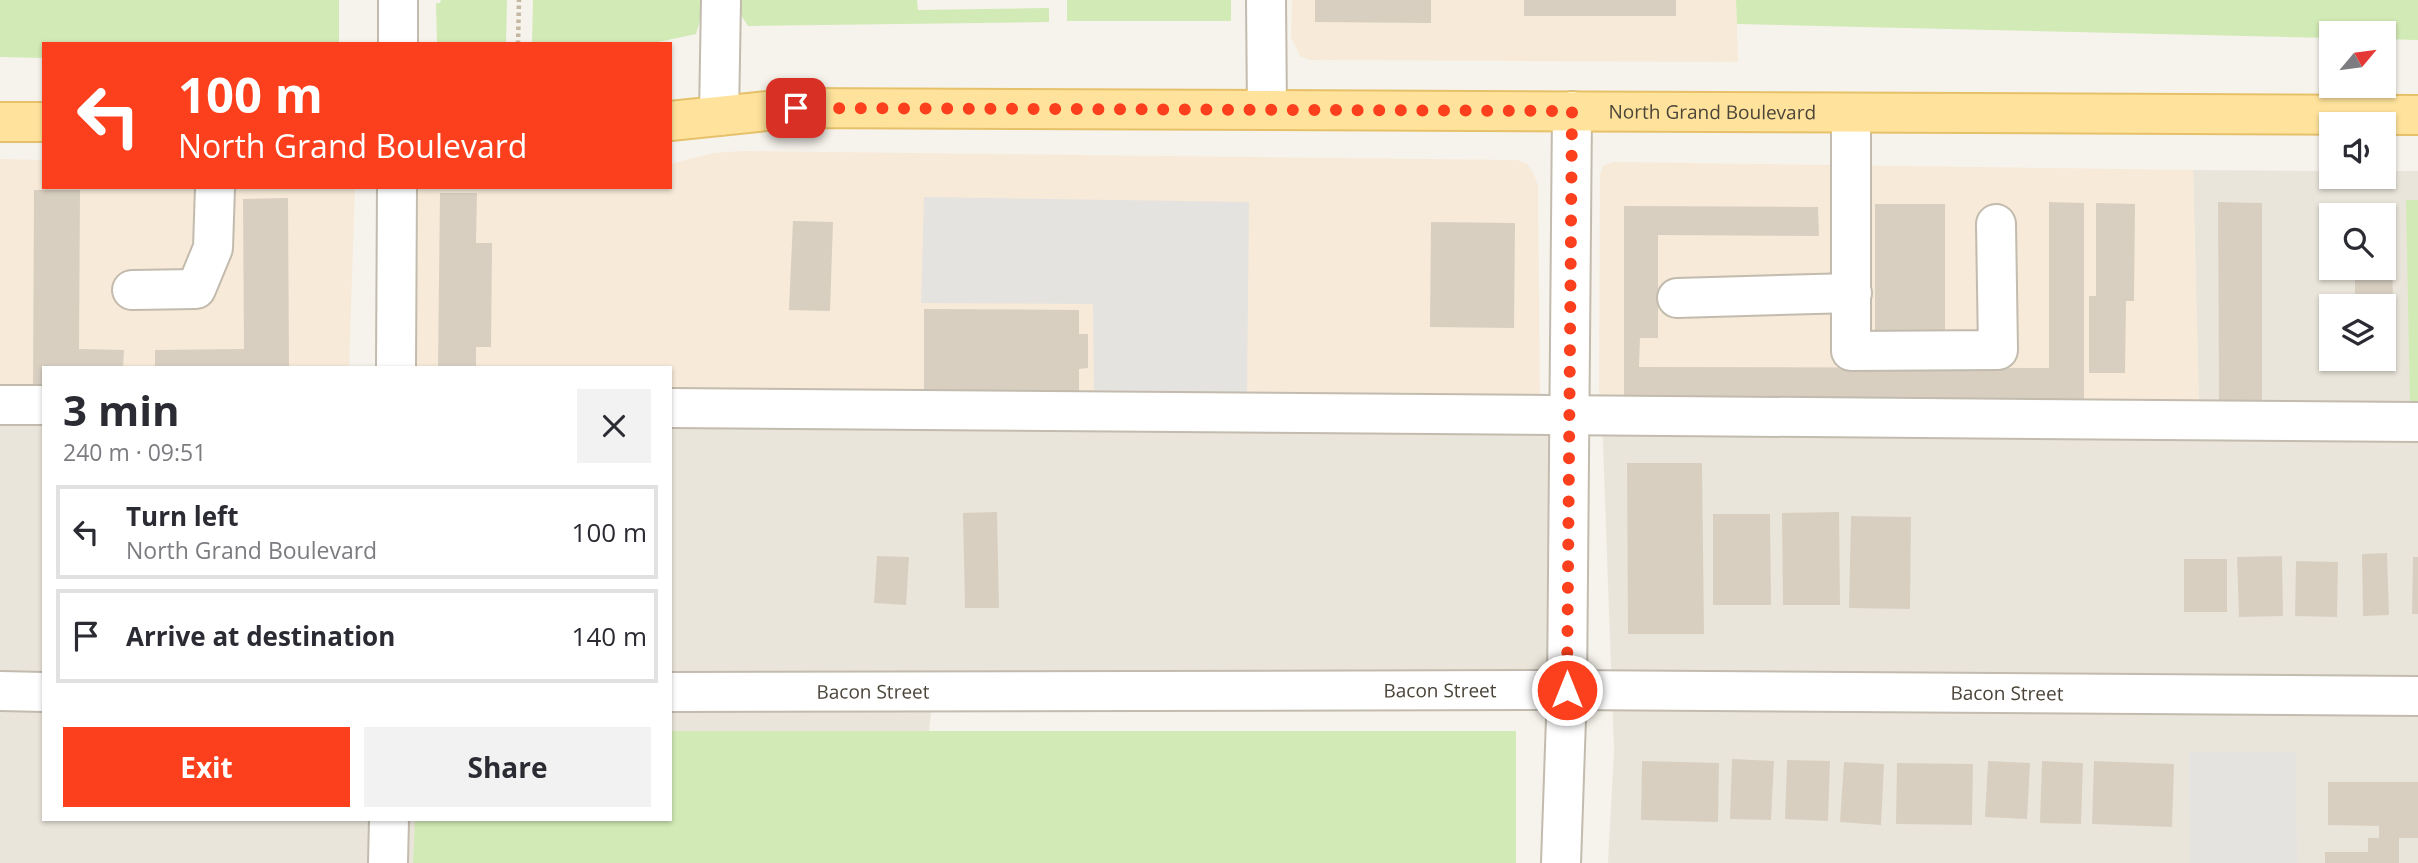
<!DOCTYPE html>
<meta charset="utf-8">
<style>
body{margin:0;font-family:"Open Sans",sans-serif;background:#f2f2f3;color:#2b2b33;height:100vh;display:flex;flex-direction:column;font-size:26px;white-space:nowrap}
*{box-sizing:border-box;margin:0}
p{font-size:23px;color:#7c7c81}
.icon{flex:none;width:38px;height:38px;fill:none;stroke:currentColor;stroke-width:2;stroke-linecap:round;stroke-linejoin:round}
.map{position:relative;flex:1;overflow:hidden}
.details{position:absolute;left:42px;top:366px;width:630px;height:455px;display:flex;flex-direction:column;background:#fff;border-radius:0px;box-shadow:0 2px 5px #0004}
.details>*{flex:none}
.banner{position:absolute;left:42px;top:42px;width:630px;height:147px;border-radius:0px;box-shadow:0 2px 5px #0004;background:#fc3f1d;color:#fff;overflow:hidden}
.needle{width:46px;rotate:61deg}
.tools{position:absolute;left:2319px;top:21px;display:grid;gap:14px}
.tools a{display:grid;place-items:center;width:77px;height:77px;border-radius:0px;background:#fff;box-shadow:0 2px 5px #0004;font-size:35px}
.pin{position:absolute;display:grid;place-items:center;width:60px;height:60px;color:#fff;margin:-30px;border-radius:14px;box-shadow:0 4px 10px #0006}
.me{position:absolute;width:77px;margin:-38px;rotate:0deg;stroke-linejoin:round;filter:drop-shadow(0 0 5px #0008)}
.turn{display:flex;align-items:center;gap:24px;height:147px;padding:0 21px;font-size:32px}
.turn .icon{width:91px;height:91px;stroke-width:2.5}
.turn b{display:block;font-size:49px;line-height:60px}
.round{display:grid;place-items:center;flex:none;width:74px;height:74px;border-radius:0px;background:#f2f2f3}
.headline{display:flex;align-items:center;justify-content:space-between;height:119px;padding:0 21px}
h1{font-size:42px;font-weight:700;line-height:52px}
.button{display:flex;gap:14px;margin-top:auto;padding:14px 21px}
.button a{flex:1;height:80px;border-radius:0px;background:#fc3f1d;color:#fff;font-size:28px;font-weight:700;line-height:80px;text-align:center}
.button a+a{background:#f2f2f3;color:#2b2b33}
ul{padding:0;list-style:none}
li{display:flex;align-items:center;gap:21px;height:94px;margin:0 14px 10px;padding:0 7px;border:4px solid #e1e1e2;border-radius:0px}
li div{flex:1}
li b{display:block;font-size:26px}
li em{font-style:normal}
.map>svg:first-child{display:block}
</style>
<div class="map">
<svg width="2418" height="863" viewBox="0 0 2418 863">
<rect width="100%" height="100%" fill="#f6f3ec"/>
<path fill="#eae5da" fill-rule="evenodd" d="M2193,170L2331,171V177H2384V171H2418V863H1608L1614,751L1602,416L2199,410ZM2331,215H2384V268H2331ZM2331,306H2384V359H2331Z
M0,405H44V819H670V408L1568,416L1567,690L933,691L916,863H0Z"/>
<path fill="#f7ead8" d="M1292,0H1736L1738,62L1310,60L1300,56L1291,37Z
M742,151L1517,160L1527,164L1533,172L1538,186L1540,409L670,401V368H416L418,187H670V164L714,153Z
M0,159L44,160V187H355L349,367L44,368V397L0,396Z
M1613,162L2193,170L2199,410L1599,408L1600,174L1603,166Z"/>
<path fill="#d2eab5" d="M0,0H339V44H44V58L0,57Z
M441,0H507L506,44H437L436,3H440Z
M533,0H706L696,34L649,44H532Z
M740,0H917L918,10L1049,8V22L748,26L741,15Z
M1067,0H1231V21H1067Z
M1736,0H2418V40L2384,39V33H2331V38L1737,24Z
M2406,200H2418V406H2410Z
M670,731H1516V863H413L415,819H670Z"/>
<path fill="#e5e3e0" d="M924,197L1249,202L1247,394L1094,397L1093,304L921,303Z
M2189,752H2296L2297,863H2190Z"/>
<path fill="#d8cfc1" d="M1315,0H1431V23L1315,22Z
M1524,0H1676V16H1524Z
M34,190H80L79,349L124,350L123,368H44V393H33Z
M440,193H477L476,243H492L491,347H476V368H438Z
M288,198L289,368H155V350L244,349L243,199Z
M2049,202L2084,203V400L1624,399V206L1818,207L1819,236L1658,235V338H1640L1639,367L2049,368Z
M2218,202L2262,203V400H2219Z
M2096,203L2135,204L2134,301H2126L2125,373H2089V296H2096Z
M1875,204H1945V332L1875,331Z
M2384,214H2391L2393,302L2355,303V274L2344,275V268H2384Z
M793,221L833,222L830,311L789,310Z
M1431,222L1515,223L1514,328L1430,327Z
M924,309L1079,310V334H1088V368L1079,369V394H924Z
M1627,463H1702L1704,634H1628Z
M997,512L999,608H965L963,513Z
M1839,512L1840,605H1783L1782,513Z
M1713,514H1770L1771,605H1713Z
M1851,516L1911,517L1910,609L1849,608Z
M2387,553L2389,615L2363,616L2362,554Z
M877,556L909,557L906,605L874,603Z
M2282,556L2283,616L2239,617L2237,557Z
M2413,557H2418V614H2412Z
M2184,559H2227V612H2184Z
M2296,561L2338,562L2337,617L2295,616Z
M1732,759L1774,761L1771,820L1730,819Z
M1787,760L1830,761L1828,821L1785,819Z
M1642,761L1719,763L1718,822L1641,820Z
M1988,761L2030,763L2027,819L1985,817Z
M2042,761L2083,763L2081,824L2040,823Z
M2094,761L2174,764L2172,827L2092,824Z
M1844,762L1884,764L1881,825L1840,822Z
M1897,763L1973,764L1972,825L1896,824Z
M2328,782H2418V838H2399V863H2325V852H2368V838H2379V826L2328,825Z"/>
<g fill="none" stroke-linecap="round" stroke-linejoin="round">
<defs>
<g id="minor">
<path d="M1266,0L1267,110"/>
<path d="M398,44V0"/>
<path d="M1851,113V351L1998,350L1996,224"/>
<path d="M719,116L721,0"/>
<path d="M132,290L196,289L213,248L215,187"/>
<path d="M1677,298L1852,293"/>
<path d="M396,368L397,187"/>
<path d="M0,405H44"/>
<path d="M670,408L2418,422"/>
<path d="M0,691L44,692"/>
<path id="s1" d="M670,692L1567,690L2418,696"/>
<path d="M388,863L389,819"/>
<path d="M1561,863L1567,690L1572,111"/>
</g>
<g id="major">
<path id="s2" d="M670,121L796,108L2418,115"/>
<path d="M0,122H44"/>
</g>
</defs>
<use href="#minor" stroke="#c2bbae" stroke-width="42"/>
<use href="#major" stroke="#e6c16a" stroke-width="42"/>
<path stroke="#c4b79f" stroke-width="4.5" stroke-dasharray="3.5 3.5" stroke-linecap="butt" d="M518,44L519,0"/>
<use href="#minor" stroke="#fff" stroke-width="38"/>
<use href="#major" stroke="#ffe39c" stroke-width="38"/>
</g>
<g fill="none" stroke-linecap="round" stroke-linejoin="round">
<path stroke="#fc3f1d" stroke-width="12" stroke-dasharray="0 21.6" d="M796,108L1572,111L1567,690"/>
</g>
<g text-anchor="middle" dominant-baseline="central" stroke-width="6" stroke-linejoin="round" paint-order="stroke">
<g font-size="19" fill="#4b4439" stroke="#fff">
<text stroke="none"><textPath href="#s2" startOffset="1043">North Grand Boulevard</textPath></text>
<text stroke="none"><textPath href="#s1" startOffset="770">Bacon Street</textPath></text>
<text stroke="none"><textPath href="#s1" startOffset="203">Bacon Street</textPath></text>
<text stroke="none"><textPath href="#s1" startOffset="1337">Bacon Street</textPath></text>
</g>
</g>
</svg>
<div class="tools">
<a><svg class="needle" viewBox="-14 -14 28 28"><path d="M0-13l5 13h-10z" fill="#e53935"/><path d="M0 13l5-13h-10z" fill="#7c7c81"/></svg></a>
<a><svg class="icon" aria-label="sound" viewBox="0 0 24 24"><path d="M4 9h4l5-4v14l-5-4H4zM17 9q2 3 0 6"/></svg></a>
<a><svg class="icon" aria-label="search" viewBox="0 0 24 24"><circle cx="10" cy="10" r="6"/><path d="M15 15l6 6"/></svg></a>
<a><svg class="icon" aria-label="layers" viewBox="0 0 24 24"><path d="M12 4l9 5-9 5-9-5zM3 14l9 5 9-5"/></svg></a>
</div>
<div class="pin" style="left:796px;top:108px;background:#d93025"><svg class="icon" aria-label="arrive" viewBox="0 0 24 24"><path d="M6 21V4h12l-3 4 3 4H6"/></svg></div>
<svg class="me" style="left:1567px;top:690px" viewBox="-20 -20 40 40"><circle r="17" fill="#fc3f1d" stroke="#fff" stroke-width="3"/><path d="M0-11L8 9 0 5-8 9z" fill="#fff"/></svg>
<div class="banner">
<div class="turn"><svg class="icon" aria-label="left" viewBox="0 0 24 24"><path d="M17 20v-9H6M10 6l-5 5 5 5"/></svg><div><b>100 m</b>North Grand Boulevard</div></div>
</div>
<section class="details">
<div class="headline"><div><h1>3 min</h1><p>240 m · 09:51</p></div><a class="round"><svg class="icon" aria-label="close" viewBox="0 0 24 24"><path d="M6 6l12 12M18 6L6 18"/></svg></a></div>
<ul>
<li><svg class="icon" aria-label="left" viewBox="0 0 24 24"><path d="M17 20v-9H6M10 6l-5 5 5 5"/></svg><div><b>Turn left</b><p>North Grand Boulevard</p></div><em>100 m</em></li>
<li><svg class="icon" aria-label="arrive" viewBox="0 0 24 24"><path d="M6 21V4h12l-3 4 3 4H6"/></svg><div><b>Arrive at destination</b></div><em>140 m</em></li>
</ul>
<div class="button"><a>Exit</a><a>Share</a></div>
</section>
</div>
